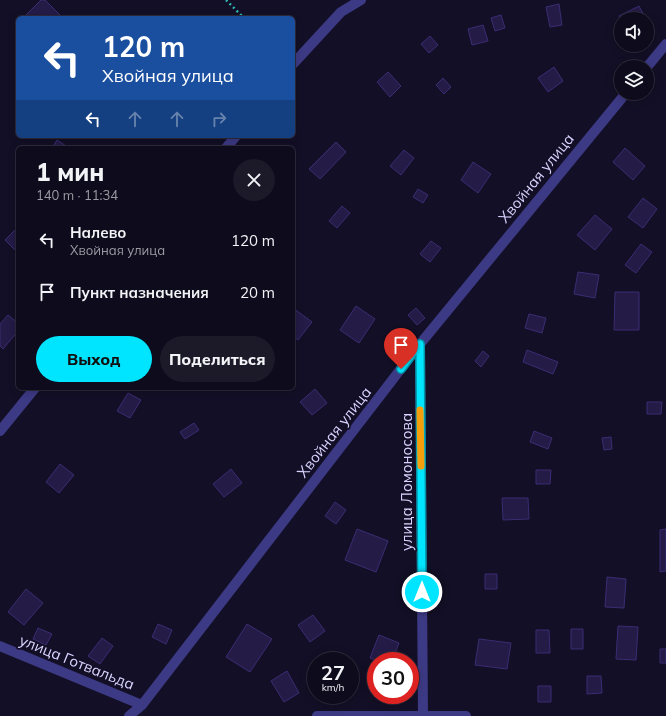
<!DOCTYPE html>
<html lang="ru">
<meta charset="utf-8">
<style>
body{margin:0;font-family:Mulish,sans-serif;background:#1c1929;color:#f1f3f6;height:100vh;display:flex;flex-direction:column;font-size:15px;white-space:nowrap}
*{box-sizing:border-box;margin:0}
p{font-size:13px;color:#9b9ba3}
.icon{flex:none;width:22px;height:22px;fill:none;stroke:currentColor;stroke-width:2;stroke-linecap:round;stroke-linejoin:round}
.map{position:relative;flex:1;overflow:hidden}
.panel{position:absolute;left:16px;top:146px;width:279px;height:244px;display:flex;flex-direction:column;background:#0e0b1c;border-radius:6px;box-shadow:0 2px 10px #0003,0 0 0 1px #2e2b3b}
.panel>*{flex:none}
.banner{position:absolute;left:16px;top:16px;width:279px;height:122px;border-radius:6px;box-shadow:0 2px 10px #0003,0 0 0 1px #2e2b3b;background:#1a4fa0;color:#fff;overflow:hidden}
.buttons{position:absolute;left:614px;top:12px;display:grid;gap:8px}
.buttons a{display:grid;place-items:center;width:40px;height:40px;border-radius:50%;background:#0e0b1c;box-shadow:0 2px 10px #0003,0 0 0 1px #2e2b3b;font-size:20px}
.speed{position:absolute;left:307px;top:652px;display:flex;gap:8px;font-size:20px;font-weight:700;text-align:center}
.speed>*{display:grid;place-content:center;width:52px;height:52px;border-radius:50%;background:#0e0b1c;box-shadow:0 2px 10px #0003,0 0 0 1px #2e2b3b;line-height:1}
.speed small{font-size:10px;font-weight:400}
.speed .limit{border:6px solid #d22;background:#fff;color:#111}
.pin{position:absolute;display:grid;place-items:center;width:34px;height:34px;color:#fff;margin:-41px -17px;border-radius:50% 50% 50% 0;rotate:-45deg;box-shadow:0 0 4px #0007}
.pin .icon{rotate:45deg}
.me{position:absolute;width:44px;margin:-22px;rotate:0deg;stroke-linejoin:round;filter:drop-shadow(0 0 3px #0008)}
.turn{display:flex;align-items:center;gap:14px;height:84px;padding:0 20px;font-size:18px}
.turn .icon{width:52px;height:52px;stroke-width:2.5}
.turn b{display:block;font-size:28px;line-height:34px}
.lanes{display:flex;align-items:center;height:38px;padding:0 20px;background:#0003;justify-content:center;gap:20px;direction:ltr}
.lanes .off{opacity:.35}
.round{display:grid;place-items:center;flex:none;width:42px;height:42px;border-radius:21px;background:#1c1929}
.summary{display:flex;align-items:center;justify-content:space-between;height:68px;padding:0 20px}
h1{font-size:24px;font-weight:800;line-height:30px}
.primary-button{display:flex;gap:8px;margin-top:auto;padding:8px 20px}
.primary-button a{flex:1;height:46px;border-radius:24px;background:#00e5ff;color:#111;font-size:16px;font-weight:800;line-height:46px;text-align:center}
.primary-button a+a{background:#1c1929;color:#f1f3f6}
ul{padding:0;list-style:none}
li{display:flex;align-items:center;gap:12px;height:52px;padding:0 20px}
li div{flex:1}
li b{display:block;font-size:15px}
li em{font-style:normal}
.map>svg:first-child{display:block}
</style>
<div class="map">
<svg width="666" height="716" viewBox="0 0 666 716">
<rect width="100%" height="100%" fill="#130f26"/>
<path fill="#241b47" stroke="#3b2d73" d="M41,0H45L63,18H23Z
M559,4L562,25L550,27L546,7Z
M639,6L646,19H621V21L619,16Z
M501,15L505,28L495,31L491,18Z
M483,25L488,41L472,45L468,29Z
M430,36L438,45L429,53L421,44Z
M554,67L563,81L548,92L538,78Z
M388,72L401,86L390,97L377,82Z
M443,78L451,87L444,94L436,85Z
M57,140L69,148H52Z
M336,142L346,152L320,179L309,169Z
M625,148L645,166L633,180L613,162Z
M404,150L414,158L401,175L390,166Z
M473,162L491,174L478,193L461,180Z
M418,189L428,195L423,203L413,197Z
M643,198L657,209L643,228L628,217Z
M342,206L350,213L337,228L329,221Z
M595,215L612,229L595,250L577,235Z
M18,227V251L17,252L5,240Z
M431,241L441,248L430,262L420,254Z
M641,244L652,252L636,273L625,265Z
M578,272L599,275L595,298L574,294Z
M615,292H639V330H614Z
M356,306L375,319L359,343L340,330Z
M293,308L312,322L298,340L293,336Z
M416,308L425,318L417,325L408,315Z
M529,314L546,318L542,333L525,328Z
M8,315L18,323V331L3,349L0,346V324Z
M527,350L558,362L553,374L523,362Z
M483,351L489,356L481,367L475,361Z
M315,389L327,403L312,415L300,402Z
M128,393L141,400L130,418L117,411Z
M647,402H662L661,414H647Z
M194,423L199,430L185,439L180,432Z
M534,431L552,438L548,449L530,442Z
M611,437L612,449L604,450L602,438Z
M60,464L74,475L59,493L46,482Z
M231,469L242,483L224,497L213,484Z
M536,470H551L550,484H536Z
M502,498H528L529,519L503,520Z
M335,502L346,510L336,524L325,516Z
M357,529L388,541L376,572L345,560Z
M666,529V571L660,572V530Z
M485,574H497V589H485Z
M607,577L626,579L624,608L605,607Z
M26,589L43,603L24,625L8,612Z
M313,615L325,631L310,642L298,625Z
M158,624L172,630L166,644L152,637Z
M247,624L272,639L250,672L226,657Z
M618,626L638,627L636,660L616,659Z
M38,628L52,634L46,645L33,639Z
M571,629H583V649H571Z
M536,630H549L550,653H536Z
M379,635L399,643L392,661H378L370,658Z
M102,638L113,646L100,664L88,656Z
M479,639L511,643L507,669L475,665Z
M660,649H666V663H660Z
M287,671L299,693L284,702L271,681Z
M587,676H601L602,693L587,694Z
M538,686H551V702H538Z"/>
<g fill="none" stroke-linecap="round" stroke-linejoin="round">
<path stroke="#2fb8b0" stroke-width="2.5" stroke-dasharray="2 3" stroke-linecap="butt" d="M226,0L244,18"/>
<path stroke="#3d3a85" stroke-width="10" d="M293,64L341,12L361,0
M647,67L666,44
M226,148L236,136
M420,344L423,716
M0,431L35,388
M0,646L142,705
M129,716L142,705L420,344L626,93
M317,716H466"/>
</g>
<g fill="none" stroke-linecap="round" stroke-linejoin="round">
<defs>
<path id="route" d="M401,369L420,344L422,592"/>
</defs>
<use href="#route" stroke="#0095a6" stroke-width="10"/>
<use href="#route" stroke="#00e5ff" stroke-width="7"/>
<path stroke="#f59e0b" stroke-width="7" d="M420,410L421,466"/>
</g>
<g text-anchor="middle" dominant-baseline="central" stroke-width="3.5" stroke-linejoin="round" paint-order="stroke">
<g font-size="15" fill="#d9d4ff" stroke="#130f26">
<text transform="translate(536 178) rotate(-51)">Хвойная улица</text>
<text transform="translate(334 432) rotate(-52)">Хвойная улица</text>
<text transform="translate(406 482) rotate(-90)">улица Ломоносова</text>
<text transform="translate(77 662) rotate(22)">улица Готвальда</text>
</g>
</g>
</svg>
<div class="buttons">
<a><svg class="icon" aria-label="sound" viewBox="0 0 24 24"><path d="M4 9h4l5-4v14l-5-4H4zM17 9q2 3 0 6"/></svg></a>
<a><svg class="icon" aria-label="layers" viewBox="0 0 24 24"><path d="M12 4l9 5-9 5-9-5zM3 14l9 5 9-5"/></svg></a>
</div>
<div class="speed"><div>27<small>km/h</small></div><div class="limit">30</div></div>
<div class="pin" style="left:401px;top:369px;background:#d93025"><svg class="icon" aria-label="arrive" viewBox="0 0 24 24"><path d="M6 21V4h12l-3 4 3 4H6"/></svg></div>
<svg class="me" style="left:422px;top:592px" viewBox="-20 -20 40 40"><circle r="17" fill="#00e5ff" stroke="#fff" stroke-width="3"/><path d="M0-11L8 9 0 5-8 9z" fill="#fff"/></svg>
<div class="banner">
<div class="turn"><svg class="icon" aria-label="left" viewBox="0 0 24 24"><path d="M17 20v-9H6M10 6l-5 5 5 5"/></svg><div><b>120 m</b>Хвойная улица</div></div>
<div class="lanes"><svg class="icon" aria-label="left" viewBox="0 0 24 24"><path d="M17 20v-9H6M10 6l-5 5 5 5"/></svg><svg class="icon off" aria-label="ahead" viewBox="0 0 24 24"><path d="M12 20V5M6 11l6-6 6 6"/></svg><svg class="icon off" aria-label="ahead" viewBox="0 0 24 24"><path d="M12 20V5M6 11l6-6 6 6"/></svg><svg class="icon off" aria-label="right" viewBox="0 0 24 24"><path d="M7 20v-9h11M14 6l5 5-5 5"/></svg></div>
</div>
<section class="panel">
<div class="summary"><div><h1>1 мин</h1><p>140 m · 11:34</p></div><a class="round"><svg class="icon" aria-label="close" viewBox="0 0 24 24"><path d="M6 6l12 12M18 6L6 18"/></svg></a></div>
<ul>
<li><svg class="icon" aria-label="left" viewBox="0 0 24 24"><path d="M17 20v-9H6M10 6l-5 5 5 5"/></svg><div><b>Налево</b><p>Хвойная улица</p></div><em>120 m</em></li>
<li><svg class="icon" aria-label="arrive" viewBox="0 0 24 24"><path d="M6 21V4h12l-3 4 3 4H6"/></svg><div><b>Пункт назначения</b></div><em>20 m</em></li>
</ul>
<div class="primary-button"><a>Выход</a><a>Поделиться</a></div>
</section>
</div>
